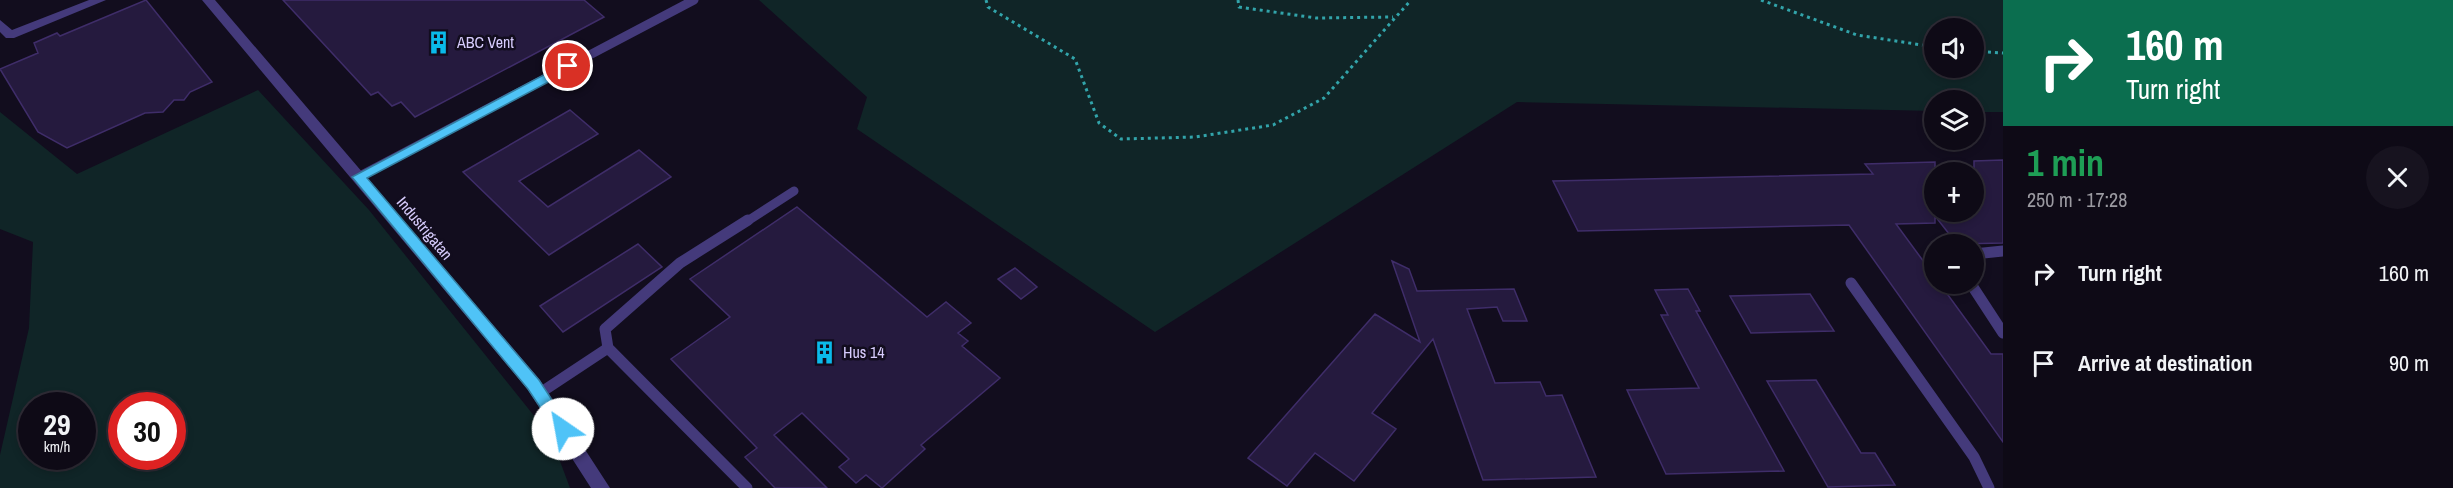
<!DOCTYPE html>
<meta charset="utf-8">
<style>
body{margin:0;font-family:"Archivo Narrow",sans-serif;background:#17131f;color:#f1f3f6;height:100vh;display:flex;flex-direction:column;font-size:22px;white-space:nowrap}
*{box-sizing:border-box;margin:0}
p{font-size:20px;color:#9b9aa1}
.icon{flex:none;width:33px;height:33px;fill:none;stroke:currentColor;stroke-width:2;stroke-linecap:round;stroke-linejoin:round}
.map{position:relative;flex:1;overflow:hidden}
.details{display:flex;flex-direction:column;background:#0e0a16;width:450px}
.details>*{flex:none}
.hud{background:#0b6e4f;color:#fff;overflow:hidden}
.controls{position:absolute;left:1924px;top:18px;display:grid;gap:12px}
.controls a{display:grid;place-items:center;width:60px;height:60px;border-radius:50%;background:#0e0a16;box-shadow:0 3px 9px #0003,0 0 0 2px #2e2b35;font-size:30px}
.speed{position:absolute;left:18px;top:392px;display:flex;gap:12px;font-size:30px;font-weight:700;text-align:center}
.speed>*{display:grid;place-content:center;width:78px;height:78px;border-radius:50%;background:#0e0a16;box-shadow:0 3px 9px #0003,0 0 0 2px #2e2b35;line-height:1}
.speed small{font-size:15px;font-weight:400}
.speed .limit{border:9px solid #d22;background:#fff;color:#111}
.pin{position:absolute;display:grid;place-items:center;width:51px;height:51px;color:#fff;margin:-26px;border:3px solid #fff;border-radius:50%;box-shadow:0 2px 6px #0007}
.me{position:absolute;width:66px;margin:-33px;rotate:327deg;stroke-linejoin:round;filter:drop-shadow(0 0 4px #0008)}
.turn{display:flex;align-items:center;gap:21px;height:126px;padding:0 24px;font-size:27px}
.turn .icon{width:78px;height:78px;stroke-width:2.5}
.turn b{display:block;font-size:42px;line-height:51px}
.round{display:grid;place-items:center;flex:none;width:63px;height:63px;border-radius:32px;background:#17131f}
.headline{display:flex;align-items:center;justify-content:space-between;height:102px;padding:0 24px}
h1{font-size:36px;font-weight:700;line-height:45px;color:#1e9e55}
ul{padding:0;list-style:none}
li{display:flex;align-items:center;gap:18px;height:90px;padding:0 24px}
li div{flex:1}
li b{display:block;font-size:22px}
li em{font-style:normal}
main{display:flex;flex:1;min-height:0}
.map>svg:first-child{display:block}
</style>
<main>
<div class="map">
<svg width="2003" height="488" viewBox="0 0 2003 488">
<rect width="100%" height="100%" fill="#120d1e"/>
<path fill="#102527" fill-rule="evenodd" d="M759,0H2003V112H1974V100H1935V111L1517,102L1155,332L857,129L867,97ZM1935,28H1974V68H1935Z
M258,90L369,210L551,437L570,488H0V455L29,328L33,242L0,229V112L77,174ZM32,405H82V456H32ZM122,405H172V456H122Z"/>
<path fill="#251a3e" stroke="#3f2d69" stroke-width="1.5" d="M146,0L212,82L190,92L184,100H174L163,112L145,113L67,148L38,132L0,69L38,53L34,43L57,33L60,36Z
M283,0H584L604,17L415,117L401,102L392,106L378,92L371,95Z
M570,110L598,134L519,181L548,207L639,150L671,177L549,255L463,172Z
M2003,160V243L1957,244L1935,216V223L1896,224L1935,277V284H1940L1991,354H2003V442L1849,225L1578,231L1553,181L1873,174L1865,164L1935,162V212H1974V161Z
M797,207L927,317L946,302L971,323L958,333L968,341L962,346L1000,378L921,445L925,449L882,488L866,475L856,483L839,467L849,459L802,413L774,435L827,488H775L745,457L757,448L671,359L730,317L690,279Z
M638,244L662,267L563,332L540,306Z
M1392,261L1409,269L1417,291L1514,289L1527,321H1503L1497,307L1467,309L1495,383L1540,382L1546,396L1562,395L1596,477L1483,480L1433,339L1372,413L1396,429L1354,481L1315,453L1287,486L1248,458L1375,314L1420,342Z
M1015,268L1037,287L1021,299L998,279Z
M1688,289L1700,311H1696L1784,471L1666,474L1627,390L1699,388L1661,315H1668L1655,290Z
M1810,294L1834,331L1751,333L1730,296Z
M1816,380L1861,453H1875L1895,485L1828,487L1767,381Z"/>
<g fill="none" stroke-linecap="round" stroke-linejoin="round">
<path stroke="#32a4aa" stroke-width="3" stroke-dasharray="3 4" stroke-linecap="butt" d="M986,0L988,7L1075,59L1099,123L1121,139L1195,137L1273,125L1324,98L1411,0
M1238,0L1239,7L1316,18L1393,17
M1761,0L1857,35L1935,47
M1974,51L2003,53"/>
<path stroke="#443a7b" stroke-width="9" d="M358,177L694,0
M746,222L794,191"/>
<path stroke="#443a7b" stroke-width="11" d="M1974,254L2003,251
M1851,283L1974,457L1989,488
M1971,284L2003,333
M608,348L605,329L680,263L748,220
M540,393L608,348L747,488"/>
<path fill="#443a7b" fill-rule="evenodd" d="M89,0H106L14,38H6L0,32V20L12,30Z
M202,0H215L540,380L610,488H591L528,390Z"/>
</g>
<path fill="#4fc3f7" stroke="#337fa1" stroke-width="1.5" d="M568,62L573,64V69L367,178L539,380L571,429L569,434H558L528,389L352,177Z"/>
<defs>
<symbol id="building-bare" viewBox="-9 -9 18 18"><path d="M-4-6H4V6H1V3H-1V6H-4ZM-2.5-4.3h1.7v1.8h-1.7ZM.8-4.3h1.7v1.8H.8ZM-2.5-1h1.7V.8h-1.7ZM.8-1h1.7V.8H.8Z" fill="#0abaea" stroke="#120d1e" stroke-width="2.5" paint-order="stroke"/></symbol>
</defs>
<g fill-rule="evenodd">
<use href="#building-bare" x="422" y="26" width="33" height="33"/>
<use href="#building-bare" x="808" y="336" width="33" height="33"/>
</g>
<g text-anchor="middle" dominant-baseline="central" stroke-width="5" stroke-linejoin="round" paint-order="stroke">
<g font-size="16" fill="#d7ccfd" stroke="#120d1e" text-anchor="start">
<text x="457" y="42">ABC Vent</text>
<text x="843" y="352">Hus 14</text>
</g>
<g font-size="16" fill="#d7ccfd" stroke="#120d1e">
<text transform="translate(425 228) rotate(50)">Industrigatan</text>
</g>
</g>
</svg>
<div class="controls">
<a><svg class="icon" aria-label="sound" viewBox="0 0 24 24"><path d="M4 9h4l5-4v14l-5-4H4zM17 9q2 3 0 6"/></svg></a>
<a><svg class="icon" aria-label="layers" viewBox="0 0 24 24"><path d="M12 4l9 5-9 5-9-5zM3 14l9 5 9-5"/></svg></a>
<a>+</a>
<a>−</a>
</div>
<div class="speed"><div>29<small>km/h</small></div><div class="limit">30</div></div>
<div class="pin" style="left:568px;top:66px;background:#d93025"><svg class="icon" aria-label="arrive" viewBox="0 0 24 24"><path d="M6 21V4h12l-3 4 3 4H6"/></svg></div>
<svg class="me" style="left:563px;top:429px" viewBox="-20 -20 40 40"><circle r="19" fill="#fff"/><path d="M0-13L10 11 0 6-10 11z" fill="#4fc3f7"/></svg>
</div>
<section class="details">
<div class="hud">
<div class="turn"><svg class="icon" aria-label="right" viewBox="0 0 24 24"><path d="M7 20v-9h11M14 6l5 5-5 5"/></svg><div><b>160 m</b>Turn right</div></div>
</div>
<div class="headline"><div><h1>1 min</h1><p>250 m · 17:28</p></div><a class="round"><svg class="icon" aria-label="close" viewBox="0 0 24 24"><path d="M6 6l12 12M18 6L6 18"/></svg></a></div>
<ul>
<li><svg class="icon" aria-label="right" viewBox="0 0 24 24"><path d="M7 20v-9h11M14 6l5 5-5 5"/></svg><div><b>Turn right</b></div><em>160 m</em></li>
<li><svg class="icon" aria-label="arrive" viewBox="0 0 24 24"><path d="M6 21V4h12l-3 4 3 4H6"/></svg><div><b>Arrive at destination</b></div><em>90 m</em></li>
</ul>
</section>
</main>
